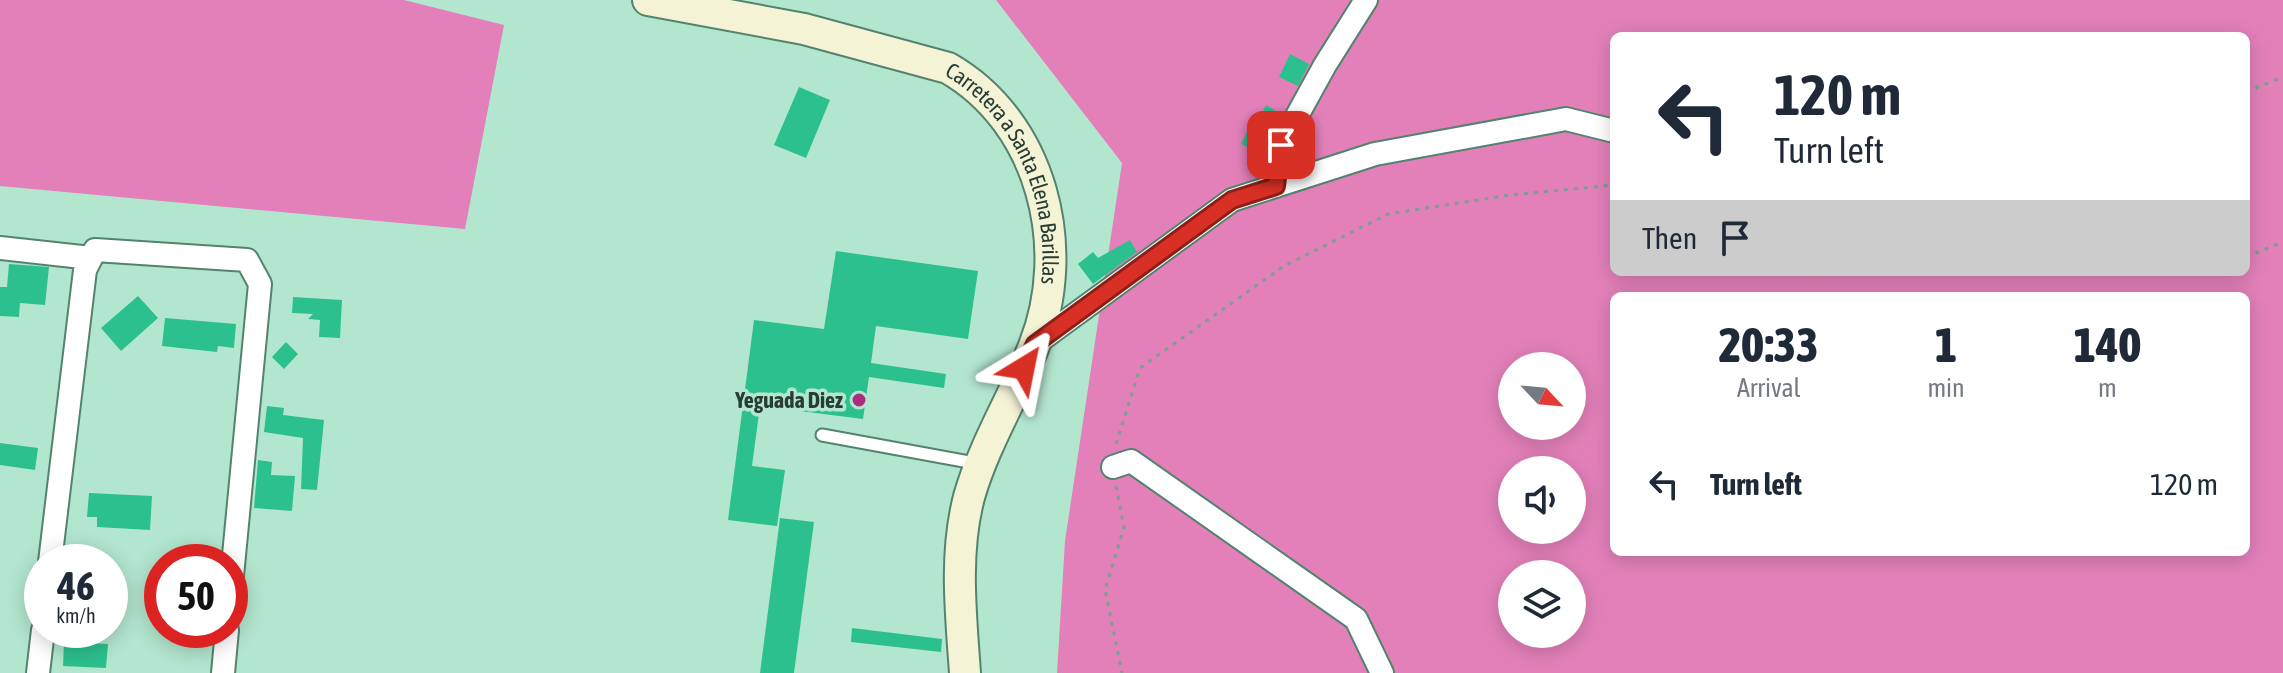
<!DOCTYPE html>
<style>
body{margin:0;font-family:"Asap Condensed",sans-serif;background:#f6f6f7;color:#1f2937;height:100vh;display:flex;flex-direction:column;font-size:30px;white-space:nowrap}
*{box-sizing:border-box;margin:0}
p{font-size:26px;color:#747a83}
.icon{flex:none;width:44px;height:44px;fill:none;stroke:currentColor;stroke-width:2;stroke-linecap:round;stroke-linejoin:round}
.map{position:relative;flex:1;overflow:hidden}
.sheet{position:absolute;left:1610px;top:292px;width:640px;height:264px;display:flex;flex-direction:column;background:#fff;border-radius:12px;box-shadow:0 4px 20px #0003}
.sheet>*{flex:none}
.top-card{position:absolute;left:1610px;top:32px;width:640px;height:244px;border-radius:12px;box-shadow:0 4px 20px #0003;background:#fff;color:#1f2937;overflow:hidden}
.needle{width:52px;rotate:116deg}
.controls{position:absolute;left:1498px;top:352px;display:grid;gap:16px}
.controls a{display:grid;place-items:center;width:88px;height:88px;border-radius:50%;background:#fff;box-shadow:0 4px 20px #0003;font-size:40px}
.speed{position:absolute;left:24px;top:544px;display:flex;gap:16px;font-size:40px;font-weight:700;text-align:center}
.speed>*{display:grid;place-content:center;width:104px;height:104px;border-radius:50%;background:#fff;box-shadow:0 4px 20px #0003;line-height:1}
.speed small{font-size:20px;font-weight:400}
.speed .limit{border:12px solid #d22;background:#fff;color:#111}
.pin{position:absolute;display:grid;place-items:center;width:68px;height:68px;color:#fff;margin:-34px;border-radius:16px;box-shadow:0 4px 12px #0006}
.me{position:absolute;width:88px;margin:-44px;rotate:35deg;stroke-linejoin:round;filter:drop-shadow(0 0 6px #0008)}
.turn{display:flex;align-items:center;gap:28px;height:168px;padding:0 32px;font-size:36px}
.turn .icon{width:104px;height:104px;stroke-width:2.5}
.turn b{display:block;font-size:56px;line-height:68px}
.then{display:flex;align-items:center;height:76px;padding:0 32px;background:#0003;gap:16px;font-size:30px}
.eta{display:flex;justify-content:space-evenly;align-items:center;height:136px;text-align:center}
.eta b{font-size:48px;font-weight:800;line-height:56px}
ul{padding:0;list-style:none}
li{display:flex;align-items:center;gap:24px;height:112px;padding:0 32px}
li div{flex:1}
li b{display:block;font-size:30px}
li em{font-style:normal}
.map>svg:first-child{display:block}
</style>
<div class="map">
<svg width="2283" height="673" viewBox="0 0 2283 673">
<rect width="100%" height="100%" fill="#b3e6cf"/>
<path fill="#e380ba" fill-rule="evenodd" d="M0,0H404L504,25L465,229L0,186Z
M996,0H2283V673H1057L1065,541L1122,163ZM1614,36H2246V272H1614ZM1614,296H2246V552H1614ZM1512,366H1572V426H1512ZM1512,470H1572V530H1512ZM1512,574H1572V634H1512Z"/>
<path fill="#2dc08f" d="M1290,54L1309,64L1298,86L1279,77Z
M799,87L830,100L806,158L774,145Z
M1266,105L1278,112L1259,152L1241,144L1252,122L1256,124Z
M1130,240L1137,252L1093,284L1078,264L1093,252L1098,258Z
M836,251L978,271L968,339L876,326L871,363L946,374L944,388L869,377L863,419L760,406L752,466L785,470L777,526L728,520L754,320L824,329Z
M9,264L49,267L45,305L20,303L19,317L0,316V287H7Z
M138,296L158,318L121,351L101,328Z
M293,297L342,300L340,338L319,337L320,320L308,319L313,314L292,313Z
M165,318L236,324L234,348L218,346L217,352L162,346Z
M286,342L298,354L284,369L272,357Z
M267,406L284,408L283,415L324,420L317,490L301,489L303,438L264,432Z
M0,443L38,448L35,470L0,465Z
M258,460L272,462L271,475L295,476L292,511L254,508Z
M89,493L152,496L150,530L97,527V517H87Z
M780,518L814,522L794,673H760Z
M852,628L942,639L941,652L851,642Z
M64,642L108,644L106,668L63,666Z"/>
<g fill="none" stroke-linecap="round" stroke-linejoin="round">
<defs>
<path id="service" d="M822,435L980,464"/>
<path id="minor" d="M1276,186L1281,145L1325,65L1366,0
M0,248L91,258
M1035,344L1232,200L1375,154L1566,119L1614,131
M1113,467L1131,461L1356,619L1382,673
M50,562L85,270L95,250L247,260L260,284L230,597
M38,673L43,630
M223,673L227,630"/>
<g id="secondary">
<path id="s1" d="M648,0L804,29L948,68C1042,122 1073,248 1034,346C1014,397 984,444 969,497C954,554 961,615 965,673"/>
</g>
</defs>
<use href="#service" stroke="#53836e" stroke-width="15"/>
<use href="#minor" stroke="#53836e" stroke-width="26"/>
<use href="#secondary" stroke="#53836e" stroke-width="34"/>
<path stroke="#7aa190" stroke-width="3" stroke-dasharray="4 6" stroke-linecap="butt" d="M2246,92L2283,77
M2246,257L2283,242
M1808,272L1813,275L1872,272
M1116,444L1140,368L1284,266L1388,214L1510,195L1614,185
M1116,486L1124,527L1105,590L1122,673"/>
<use href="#service" stroke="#fff" stroke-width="11"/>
<use href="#minor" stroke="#fff" stroke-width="22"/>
<use href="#secondary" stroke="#f5f3d6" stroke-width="30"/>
</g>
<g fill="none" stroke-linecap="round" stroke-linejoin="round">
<defs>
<path id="route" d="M1024,368L1035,344L1232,200L1276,186L1281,145"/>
</defs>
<use href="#route" stroke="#8d1f18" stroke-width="20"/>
<use href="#route" stroke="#d93025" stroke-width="14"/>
</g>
<circle fill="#aa2e7f" stroke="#b3e6cf" stroke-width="3" cx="859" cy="400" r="8"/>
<g text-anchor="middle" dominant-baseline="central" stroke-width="7" stroke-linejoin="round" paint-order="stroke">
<g font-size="22" fill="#273c33" stroke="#b3e6cf">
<text stroke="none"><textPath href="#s1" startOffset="434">Carretera a Santa Elena Barillas</textPath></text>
</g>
<g font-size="22" font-weight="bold" fill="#273c33" stroke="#b3e6cf" text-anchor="end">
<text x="843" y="400">Yeguada Diez</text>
</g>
</g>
</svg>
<div class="controls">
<a><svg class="needle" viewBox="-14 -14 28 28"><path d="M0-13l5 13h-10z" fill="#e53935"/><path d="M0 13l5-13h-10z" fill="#747a83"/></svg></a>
<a><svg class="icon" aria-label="sound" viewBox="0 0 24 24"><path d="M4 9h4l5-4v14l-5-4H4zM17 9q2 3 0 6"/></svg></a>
<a><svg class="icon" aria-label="layers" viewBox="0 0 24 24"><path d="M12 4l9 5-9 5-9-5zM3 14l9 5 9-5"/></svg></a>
</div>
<div class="speed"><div>46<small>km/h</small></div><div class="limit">50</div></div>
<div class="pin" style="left:1281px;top:145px;background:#d93025"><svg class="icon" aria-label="arrive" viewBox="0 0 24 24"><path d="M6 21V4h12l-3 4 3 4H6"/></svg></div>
<svg class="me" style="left:1024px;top:368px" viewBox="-20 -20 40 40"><path d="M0-17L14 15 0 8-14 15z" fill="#d93025" stroke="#fff" stroke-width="4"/></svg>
<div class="top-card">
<div class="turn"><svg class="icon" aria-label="left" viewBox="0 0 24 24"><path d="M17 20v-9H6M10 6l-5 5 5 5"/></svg><div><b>120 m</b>Turn left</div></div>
<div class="then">Then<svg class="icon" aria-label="arrive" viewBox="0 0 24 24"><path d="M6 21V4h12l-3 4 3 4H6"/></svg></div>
</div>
<section class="sheet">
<div class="eta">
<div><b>20:33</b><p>Arrival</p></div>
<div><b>1</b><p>min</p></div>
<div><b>140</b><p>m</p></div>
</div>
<ul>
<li><svg class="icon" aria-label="left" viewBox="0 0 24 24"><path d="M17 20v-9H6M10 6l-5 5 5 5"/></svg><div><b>Turn left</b></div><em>120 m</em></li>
</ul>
</section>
</div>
